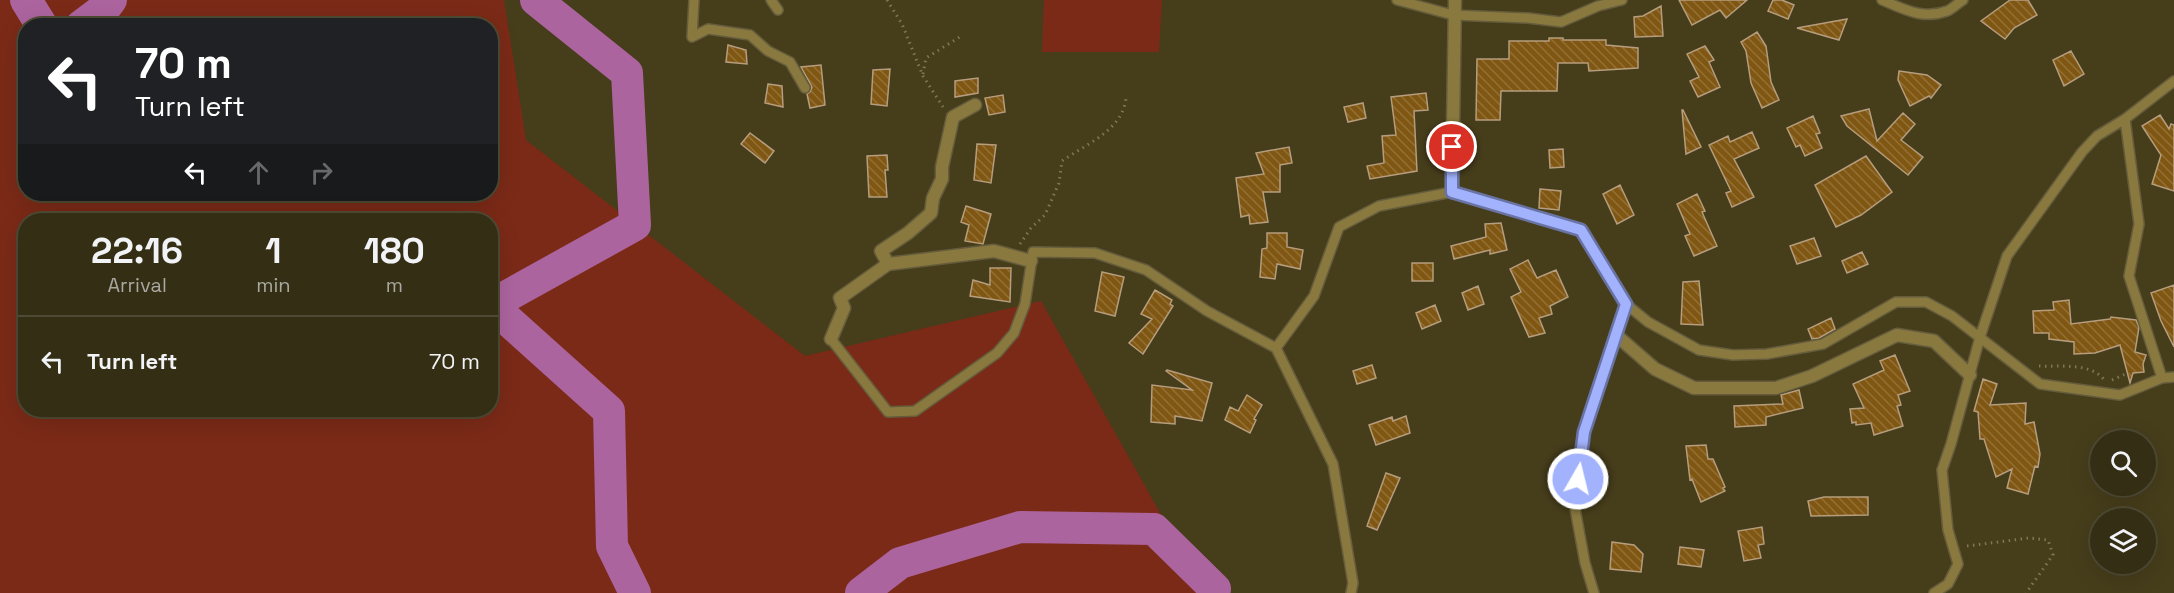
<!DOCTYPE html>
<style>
body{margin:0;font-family:"Space Grotesk",sans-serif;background:#3c361d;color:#f1f3f6;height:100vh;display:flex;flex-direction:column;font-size:22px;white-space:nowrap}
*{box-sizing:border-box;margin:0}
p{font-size:20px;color:#a9a8a0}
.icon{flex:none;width:33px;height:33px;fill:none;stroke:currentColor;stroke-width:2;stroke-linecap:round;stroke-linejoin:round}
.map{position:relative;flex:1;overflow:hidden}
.sheet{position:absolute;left:18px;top:213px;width:480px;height:204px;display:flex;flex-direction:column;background:#342e14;border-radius:24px;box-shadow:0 6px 24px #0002,0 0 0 2px #4e4a34}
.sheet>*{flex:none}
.hud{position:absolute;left:18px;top:18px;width:480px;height:183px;border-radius:24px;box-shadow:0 6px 24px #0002,0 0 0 2px #4e4a34;background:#202124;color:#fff;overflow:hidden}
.controls{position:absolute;left:2090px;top:430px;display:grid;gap:12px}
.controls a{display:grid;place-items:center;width:66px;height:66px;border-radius:50%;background:#342e14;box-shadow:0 6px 24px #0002,0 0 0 2px #4e4a34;font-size:30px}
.pin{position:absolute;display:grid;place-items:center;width:51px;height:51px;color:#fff;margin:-26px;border:3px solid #fff;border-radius:50%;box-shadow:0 2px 6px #0007}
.me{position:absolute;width:66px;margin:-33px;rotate:8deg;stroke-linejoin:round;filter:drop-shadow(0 0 4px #0008)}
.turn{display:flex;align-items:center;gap:21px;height:126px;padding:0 18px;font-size:27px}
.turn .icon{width:78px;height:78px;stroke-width:2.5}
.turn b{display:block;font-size:42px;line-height:51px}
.lanes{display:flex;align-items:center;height:57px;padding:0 18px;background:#0003;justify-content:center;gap:30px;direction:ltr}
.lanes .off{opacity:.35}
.eta{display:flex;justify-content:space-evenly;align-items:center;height:102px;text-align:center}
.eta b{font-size:36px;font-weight:700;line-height:42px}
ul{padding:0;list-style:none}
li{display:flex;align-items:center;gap:18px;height:90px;padding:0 18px;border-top:2px solid #4e4a34}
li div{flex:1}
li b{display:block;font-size:22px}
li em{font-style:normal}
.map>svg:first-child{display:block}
</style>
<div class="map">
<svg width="2174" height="593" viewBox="0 0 2174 593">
<defs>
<pattern id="building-back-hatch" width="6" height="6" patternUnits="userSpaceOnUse" patternTransform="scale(1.5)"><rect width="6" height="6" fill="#805712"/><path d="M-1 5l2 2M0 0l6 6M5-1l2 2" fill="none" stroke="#926f34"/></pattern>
</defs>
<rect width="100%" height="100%" fill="#463d1b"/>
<path fill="#7b2a17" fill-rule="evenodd" d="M0,0H504L526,140L805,356L1041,301L1190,566L1209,593H0ZM26,26H490V194H26ZM26,220H490V410H26Z
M1044,0H1162L1159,52H1042Z"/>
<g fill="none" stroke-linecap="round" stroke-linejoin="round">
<path stroke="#ac649e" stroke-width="32" d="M26,0L42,26
M536,0L627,73L635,225L491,305L609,411L612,546L635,593
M81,26L105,8L111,0
M861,593L900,563L1020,527L1154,529L1215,589L1212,593"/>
</g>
<path fill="url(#building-back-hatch)" stroke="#b59d7e" stroke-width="1.5" d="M1679,0H1747L1726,18L1720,10L1692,25Z
M1773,0H1782L1794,5L1788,19L1768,11Z
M2010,0H2028L2037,15L2014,28L2005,39L1981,21Z
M1661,6L1663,36L1635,37L1634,17L1643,16Z
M1847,19L1839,40L1797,28Z
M1757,32L1766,46L1771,82L1779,100L1762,108L1751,83L1746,51L1741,42Z
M1549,38H1563V40H1606V45L1638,48V68L1589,71L1588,63H1558L1557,91H1501L1500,120H1476L1477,59H1509V41H1549Z
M728,45L746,50L747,64L726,62Z
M1705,46L1714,60L1709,62L1720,87L1698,97L1690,81L1699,77L1687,54Z
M2071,51L2084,74L2064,86L2053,60Z
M821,65L825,105L810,108L807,94L810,92L812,87L801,67Z
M890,69L887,106L871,104L873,70Z
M1899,71L1927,75L1941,85L1931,98L1929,96L1910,106L1898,80Z
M978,78V93L955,97V81Z
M768,84L782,86L783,107L765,103Z
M1426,93L1428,110L1414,111L1417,171L1370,179L1367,166L1384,163L1382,136L1396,135L1391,97Z
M1003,95L1005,112L989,115L985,98Z
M1363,103L1366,118L1348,122L1344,107Z
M1869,109L1877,141L1903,113L1915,124L1901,140L1923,157L1908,175L1847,126L1841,116Z
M1682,110H1683L1701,147L1686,154Z
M2160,115L2169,129L2171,124L2174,125V191L2152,184L2161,155L2142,126Z
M1813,116L1820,133L1816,134L1822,148L1805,156L1800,145L1796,147L1787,128Z
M1752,132L1759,148L1734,159L1754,197L1732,207L1726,193L1731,191L1709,145L1728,136L1730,142Z
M750,133L774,151L765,163L741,144Z
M977,144L996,145L991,183L974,180Z
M1289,147L1292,163L1280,165V192H1263L1268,222L1250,224L1249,215L1241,217L1236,178L1264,174L1256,153Z
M1563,149L1564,167L1550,168L1549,150Z
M887,155L888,170H885L887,197H869L867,156Z
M1866,156L1892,192L1861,215L1836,227L1815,185Z
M1620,185L1634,215L1617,224L1603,194Z
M1540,189L1561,191L1559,210L1539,208Z
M1697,194L1705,211L1702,212L1717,246L1694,256L1685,236L1690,234L1677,204Z
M966,206L991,214L983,244L965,241L969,225L961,222Z
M1501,223L1507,250L1490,254V250L1454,259L1451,246L1486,237L1485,224Z
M1267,233H1287V247L1303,250L1300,269L1277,264L1275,279L1260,277L1262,249L1267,248Z
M1814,238L1821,256L1797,264L1790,246Z
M1862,252L1868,264L1847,273L1842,261Z
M1528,260L1537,278L1556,270L1568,297L1550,306L1552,314L1539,318L1545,333L1529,337L1511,297L1521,292L1510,269Z
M1412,263H1433V281H1412Z
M990,268H1011L1010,302L970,296L973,280L990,285Z
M1102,272L1124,277L1115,316L1095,311Z
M1699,281L1703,325L1681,324L1683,282Z
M2174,285V347L2161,321L2151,293Z
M1478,286L1484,304L1468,310L1462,293Z
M1155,290L1172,300L1170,304L1173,306L1143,354L1129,343L1152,319L1141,314Z
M2069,300L2071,324L2110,319L2111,317L2136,320L2139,327L2135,352L2146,355L2143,364L2144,372L2133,373L2130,383L2120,345L2095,353L2074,354V342L2049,339V333H2034L2033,311L2054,310L2053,302Z
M1435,305L1441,321L1422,329L1416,313Z
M1831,318L1835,329L1819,338L1812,339L1808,329Z
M1895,355L1910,391L1898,395L1901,405L1897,406L1903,426L1874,435L1871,423L1856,425V422L1852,423L1850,409L1864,408L1853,384L1884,370L1880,361Z
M1372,365L1376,378L1357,384L1353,371Z
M1167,370L1212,383L1202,421L1175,416V424L1151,422L1152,385L1192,390L1166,371Z
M1983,379L1997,384L1990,405L2026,403L2025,424L2034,422L2040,454L2038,467L2035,466L2028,494L2007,488L2012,469L1996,477L1984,439H1980L1978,412L1974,411Z
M1799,390L1803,408L1766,417V425L1735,427L1734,406L1783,404L1781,395Z
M1247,395L1262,405L1254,419L1256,420L1250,433L1225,420L1230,407L1238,411Z
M1406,416L1410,433L1376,445L1369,425L1392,417L1393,421Z
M1706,445L1708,459H1713L1725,487L1723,488L1725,491L1701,502L1692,479L1690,480L1686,446Z
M1386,473L1400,478L1377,530L1367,526Z
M1824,497H1868V515L1811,516L1808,501Z
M1762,527L1764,544L1758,545L1761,558L1744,561L1738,531Z
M1612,542L1634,545L1643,554L1641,572L1610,569Z
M1680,547L1704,550L1701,567L1678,564Z"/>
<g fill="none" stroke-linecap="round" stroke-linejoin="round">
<defs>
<path id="service" d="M694,0L692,37L708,29L750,35L768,51L790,62L805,88
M771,0L778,10
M1397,0L1453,15L1528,18L1561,22L1598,6L1622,0
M1882,0C1904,9 1922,20 1947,11C1952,9 1958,3 1963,0
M2125,119L2139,224L2129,276L2162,378
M831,339L888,412L915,411L997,353L1014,333L1025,304L1033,252L1095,253L1146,270L1207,311L1276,348L1314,296L1339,227L1379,206L1452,192L1581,230L1626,304L1648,322L1699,350L1733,355L1767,354L1823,344L1896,302H1926L1952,316L2040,384L2120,395L2162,378L2174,377
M1276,348L1333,464L1353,583L1351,593
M1594,593L1585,563L1574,503L1584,432L1626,304
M1934,593L1948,584L1958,564L1948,530L1942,470L1951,444L1980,337L2007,256L2082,152L2097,136L2125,119L2174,81"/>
<path id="minor" d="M1452,192L1455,0
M888,264L881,251L908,233L931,213L933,198L942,179V167L953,117L975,105
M1616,335L1655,369L1694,388H1776L1812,376L1897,335L1934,341L1970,375
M831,339L844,308L840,298L888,264L994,251L1031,261"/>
</defs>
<use href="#service" stroke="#645c3c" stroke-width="12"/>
<use href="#minor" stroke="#645c3c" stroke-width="15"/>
<path stroke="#7f775a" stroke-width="3" stroke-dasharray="1.5 4.5" stroke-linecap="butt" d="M887,0L902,24L923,76L943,107
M923,74L926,58L963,35
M1020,244L1031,228L1045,215L1059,183L1062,161C1086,144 1123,130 1126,98
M2039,366C2060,367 2092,362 2105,381
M2112,380L2128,373
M1967,546L2029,538L2048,540L2053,555L2026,593"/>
<use href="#service" stroke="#89793e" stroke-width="9"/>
<use href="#minor" stroke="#89793e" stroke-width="12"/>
</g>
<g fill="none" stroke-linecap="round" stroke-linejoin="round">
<defs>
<path id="route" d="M1452,147V192L1581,230L1626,304L1584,432L1578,479"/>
</defs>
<use href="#route" stroke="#6974a4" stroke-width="15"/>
<use href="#route" stroke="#a2b2fd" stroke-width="10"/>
</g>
</svg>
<div class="controls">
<a><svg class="icon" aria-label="search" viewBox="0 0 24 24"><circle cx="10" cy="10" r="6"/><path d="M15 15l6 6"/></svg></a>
<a><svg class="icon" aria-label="layers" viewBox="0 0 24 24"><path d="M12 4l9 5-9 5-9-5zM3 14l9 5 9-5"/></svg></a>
</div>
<div class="pin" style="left:1452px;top:147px;background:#d93025"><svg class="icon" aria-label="arrive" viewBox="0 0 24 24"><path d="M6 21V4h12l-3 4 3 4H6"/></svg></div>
<svg class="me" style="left:1578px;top:479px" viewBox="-20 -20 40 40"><circle r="17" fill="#a2b2fd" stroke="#fff" stroke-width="3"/><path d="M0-11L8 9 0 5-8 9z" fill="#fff"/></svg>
<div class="hud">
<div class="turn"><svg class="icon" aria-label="left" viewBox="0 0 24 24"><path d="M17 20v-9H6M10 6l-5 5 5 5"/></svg><div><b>70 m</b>Turn left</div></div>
<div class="lanes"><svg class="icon" aria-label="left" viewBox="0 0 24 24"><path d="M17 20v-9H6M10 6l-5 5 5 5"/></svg><svg class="icon off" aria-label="ahead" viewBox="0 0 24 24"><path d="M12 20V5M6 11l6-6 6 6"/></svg><svg class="icon off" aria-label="right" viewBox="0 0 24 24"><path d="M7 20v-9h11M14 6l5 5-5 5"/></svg></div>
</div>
<section class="sheet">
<div class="eta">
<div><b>22:16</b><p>Arrival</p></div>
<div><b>1</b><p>min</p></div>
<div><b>180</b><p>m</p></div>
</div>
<ul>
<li><svg class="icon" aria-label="left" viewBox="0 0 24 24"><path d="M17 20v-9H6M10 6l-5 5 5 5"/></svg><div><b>Turn left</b></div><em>70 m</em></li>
</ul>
</section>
</div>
